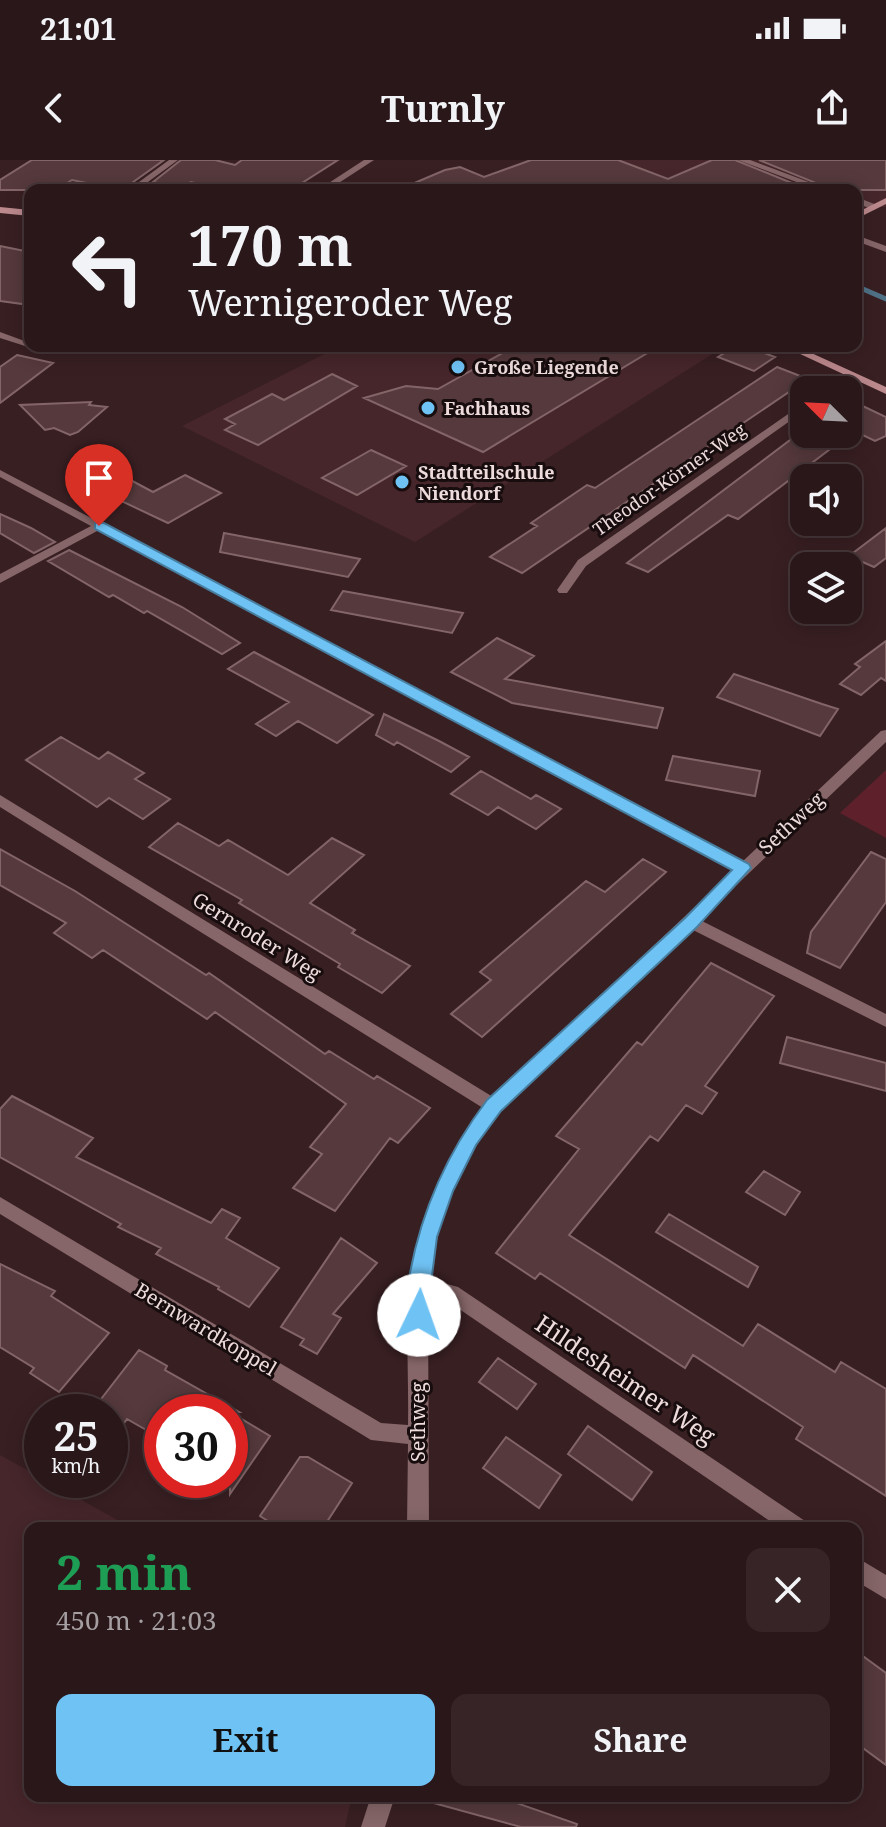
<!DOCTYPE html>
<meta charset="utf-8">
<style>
body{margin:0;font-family:"Noto Serif",serif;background:#362427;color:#f1f3f6;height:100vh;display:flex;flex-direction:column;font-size:30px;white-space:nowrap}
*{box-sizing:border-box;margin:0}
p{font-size:26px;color:#a59fa2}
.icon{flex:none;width:44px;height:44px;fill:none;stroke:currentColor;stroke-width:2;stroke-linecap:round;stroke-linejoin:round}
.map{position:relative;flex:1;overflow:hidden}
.sheet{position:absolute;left:24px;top:1362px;width:838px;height:280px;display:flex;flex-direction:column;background:#2a171a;border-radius:16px;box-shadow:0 4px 20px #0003,0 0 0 2px #463639}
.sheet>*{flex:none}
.hud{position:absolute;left:24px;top:24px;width:838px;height:168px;border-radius:16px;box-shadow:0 4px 20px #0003,0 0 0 2px #463639;background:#2a171a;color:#f1f3f6;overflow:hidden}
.needle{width:52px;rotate:294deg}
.buttons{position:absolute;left:790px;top:216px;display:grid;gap:16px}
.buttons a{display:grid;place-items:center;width:72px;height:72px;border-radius:16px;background:#2a171a;box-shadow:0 4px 20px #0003,0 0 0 2px #463639;font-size:40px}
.speed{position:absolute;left:24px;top:1234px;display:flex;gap:16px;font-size:40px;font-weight:700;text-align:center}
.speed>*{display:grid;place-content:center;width:104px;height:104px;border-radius:50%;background:#2a171a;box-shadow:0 4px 20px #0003,0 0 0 2px #463639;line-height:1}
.speed small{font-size:20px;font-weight:400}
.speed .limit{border:12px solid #d22;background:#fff;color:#111}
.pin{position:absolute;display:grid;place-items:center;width:68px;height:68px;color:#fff;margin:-82px -34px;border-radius:50% 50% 50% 0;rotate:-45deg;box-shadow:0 0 8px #0007}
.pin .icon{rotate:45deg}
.me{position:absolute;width:88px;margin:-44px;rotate:3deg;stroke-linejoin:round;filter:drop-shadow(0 0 6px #0008)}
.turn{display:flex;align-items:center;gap:28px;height:168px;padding:0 32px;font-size:36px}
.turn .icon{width:104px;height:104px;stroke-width:2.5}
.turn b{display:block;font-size:56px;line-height:68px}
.round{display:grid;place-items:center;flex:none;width:84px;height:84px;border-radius:16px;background:#362427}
.head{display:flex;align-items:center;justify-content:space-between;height:136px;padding:0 32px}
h1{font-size:48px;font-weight:700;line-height:60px;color:#1e9e55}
.cta{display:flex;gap:16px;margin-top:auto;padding:16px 32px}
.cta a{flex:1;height:92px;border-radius:16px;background:#6fc2f4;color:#111;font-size:32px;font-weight:700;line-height:92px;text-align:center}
.cta a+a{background:#362427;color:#f1f3f6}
.status{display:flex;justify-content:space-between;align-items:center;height:56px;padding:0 40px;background:#2a171a;direction:ltr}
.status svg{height:22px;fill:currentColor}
header{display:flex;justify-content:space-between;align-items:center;height:104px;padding:0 32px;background:#2a171a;font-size:36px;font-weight:700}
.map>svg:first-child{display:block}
</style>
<div class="status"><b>21:01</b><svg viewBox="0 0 49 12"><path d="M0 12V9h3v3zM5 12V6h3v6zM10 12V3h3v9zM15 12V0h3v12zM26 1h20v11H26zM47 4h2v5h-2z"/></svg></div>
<header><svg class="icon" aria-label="back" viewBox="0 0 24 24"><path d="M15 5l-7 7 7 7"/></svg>Turnly<svg class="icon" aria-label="share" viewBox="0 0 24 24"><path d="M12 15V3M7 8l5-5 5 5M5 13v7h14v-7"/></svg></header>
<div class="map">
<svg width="886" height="1667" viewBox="0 0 886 1667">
<rect width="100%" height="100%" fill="#381f22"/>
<path fill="#46262a" d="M538,0H886V47L856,48V30H620Z
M340,186H725L415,382L182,266Z
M0,1295L132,1368H30V1636H352L345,1667H0Z"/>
<path fill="#5e212b" d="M886,610V678L840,653Z"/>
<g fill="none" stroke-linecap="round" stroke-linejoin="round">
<path stroke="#507287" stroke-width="5" d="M856,126L886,139"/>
</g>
<path fill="#55393c" stroke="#836568" stroke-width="2" d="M32,0H164L122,30L72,20L56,30H0V20Z
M181,0H215L235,5L242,0H338L291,30H225L191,22L180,28L153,22Z
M531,0H618L668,19L712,0H735L809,30H398L445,10L460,7L484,17Z
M759,0H886V30H833Z
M0,86L30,92V145L0,141Z
M515,186H659L483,292L364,238L406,226L438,229Z
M736,186H745L775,197L754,211L718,197Z
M17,195L53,203L0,243V207Z
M777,207L808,219L522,413L490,397L537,366L531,363L587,325L595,328Z
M332,214L357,226L258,285L225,270L235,264L225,259L272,234L284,240Z
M848,239L886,257V276L875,281L848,268Z
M91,242L89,245L107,247L78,272L70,275L54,268L45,270L20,245Z
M798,274H850L738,359L728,355L648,412L627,403Z
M371,290L406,306L357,335L322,318Z
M185,315L221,333L168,363L98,330L123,316L153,332Z
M0,354L31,368L55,382L34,393L0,373Z
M886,368V398L874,407L849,396Z
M224,373L315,390L360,399L348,417L220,392Z
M69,390L182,447L240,483L222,494L147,451L144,453L113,435L109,437L48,401Z
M343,431L382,438L463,453L452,473L331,450Z
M497,478L534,496L505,519L663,548L657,568L512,543L451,512Z
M886,481V521L881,518L861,535L840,524L860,507L855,504Z
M254,492L341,538L373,555L337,583L298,561L276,576L256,564L289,542L228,509Z
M734,514L822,544L838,549L820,576L717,537Z
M384,554L439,581L469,597L451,612L397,582L394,585L376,575Z
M61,577L99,599L108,592L144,613L135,619L170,639L143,659L109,638L97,647L26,600Z
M673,596L760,611L755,636L666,620Z
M481,611L531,639L536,635L561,649L536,669L498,647L488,655L451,634Z
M178,663L219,686L228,680L288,715L332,678L364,695L310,743L355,770L352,773L410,806L382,833L338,807L340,804L239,743L242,740L149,687Z
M0,689L75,731L206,815L209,813L325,894L329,891L374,919L377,916L430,948L398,983L390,978L335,1051L293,1028L322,994L310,987L346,944L215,852L207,859L103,790L92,798L54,773L66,763L0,725Z
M871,692L886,699V742L840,808L807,793L811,772Z
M643,699L666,712L482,877L451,854L491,820L480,812L586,721L605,732Z
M711,803L774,836L705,926L717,933L702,954L686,945L658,981L650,976L569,1075L743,1186L758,1164L835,1212L841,1202L886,1229V1336L796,1279L803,1267L693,1195L685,1208L540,1113L535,1119L496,1093L579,989L556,976L637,882L642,885Z
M787,877L886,903V931L780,903Z
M12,936L93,978L76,997L211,1063L222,1049L240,1058L226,1078L279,1108L249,1147L218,1129L219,1127L156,1094L161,1088L118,1067L121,1064L0,997V949Z
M764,1011L800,1032L785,1055L746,1032Z
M669,1054L758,1107L748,1127L656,1072Z
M341,1078L377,1103L333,1154L341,1158L317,1194L300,1185L304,1179L281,1167Z
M0,1104L55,1131L51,1136L109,1173L59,1232L30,1213L34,1208L0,1187Z
M139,1190L167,1206L165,1210L239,1252H162V1279L127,1259L122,1266L110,1259V1252H98V1243Z
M498,1198L536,1224L517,1249L479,1222Z
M230,1252L270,1276L230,1334Z
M588,1266L652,1312L632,1340L568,1294Z
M506,1277L561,1315L539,1348L483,1308Z
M300,1297H308L352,1323L323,1368H279L260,1356Z
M856,1491L886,1513V1605L856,1583Z
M431,1636H506L505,1639L577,1664L576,1667H521L430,1642Z"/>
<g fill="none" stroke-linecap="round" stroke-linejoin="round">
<path fill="#866668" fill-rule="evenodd" d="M169,0H178L137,30H128Z
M364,0H374L328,30H318Z
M738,0H750L830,30H818Z
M856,37L877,45L878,47L874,50L856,43Z
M856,75L886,86V92L856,81Z
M0,172L30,183V186H73L47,193L0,178Z
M846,212L855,214L834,230H822Z
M804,243V251L586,406L567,433H559L557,430L578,400Z
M0,310L743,701L881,571L886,570V582L700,760L886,854V867L691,769L500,951C460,1005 440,1053 429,1119L458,1127L805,1361L809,1368H780L446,1140L428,1136L429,1368H407L408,1284L371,1280L0,1054V1037L381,1263L408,1265C409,1220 405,1167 410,1122C418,1058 444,999 483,948L0,647V635L493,937L734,710L99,370L0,423V414L91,366L0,317Z
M856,1397L886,1415V1439L856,1421Z
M371,1636H395L385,1667H361Z"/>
<path fill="#bc898d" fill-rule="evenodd" d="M886,38V44L856,59V53Z
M0,47L30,50V56L0,53Z
M783,186H796L886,227V234Z"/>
</g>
<path fill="#6fc2f4" stroke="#487e9f" stroke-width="2" d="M95,363H104L749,704L751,708L697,767L501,951L476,985L453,1031L437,1077L426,1162L419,1165L411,1162C405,1148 408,1128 410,1113C422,1048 447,993 487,940L685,758L732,710L95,369Z"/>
<g fill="#6fc2f4" stroke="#180d0e" stroke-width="3">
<circle cx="458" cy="207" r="8"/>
<circle cx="428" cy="248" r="8"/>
<circle cx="402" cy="322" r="8"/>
</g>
<g text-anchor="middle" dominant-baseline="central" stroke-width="6" stroke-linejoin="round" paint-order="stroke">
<g font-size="18" font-weight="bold" fill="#eedcdd" stroke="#180d0e" text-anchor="start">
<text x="474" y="207">Große Liegende</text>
<text x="444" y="248">Fachhaus</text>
<text x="418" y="312">Stadtteilschule<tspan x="418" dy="21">Niendorf</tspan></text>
</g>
<g font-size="18" fill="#eedcdd" stroke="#180d0e">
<text transform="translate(669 319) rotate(-35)">Theodor-Körner-Weg</text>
</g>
<g font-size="20" fill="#eedcdd" stroke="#180d0e">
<text transform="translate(791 663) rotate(-43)">Sethweg</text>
<text transform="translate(257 776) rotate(32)">Gernroder Weg</text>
<text transform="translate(206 1169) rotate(31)">Bernwardkoppel</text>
<text transform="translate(417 1262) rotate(-90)">Sethweg</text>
</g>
<g font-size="24" fill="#eedcdd" stroke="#180d0e">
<text transform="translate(626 1219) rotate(34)">Hildesheimer Weg</text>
</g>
</g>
</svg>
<div class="buttons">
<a><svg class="needle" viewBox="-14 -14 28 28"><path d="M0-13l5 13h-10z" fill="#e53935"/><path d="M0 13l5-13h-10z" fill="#a59fa2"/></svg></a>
<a><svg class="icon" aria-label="sound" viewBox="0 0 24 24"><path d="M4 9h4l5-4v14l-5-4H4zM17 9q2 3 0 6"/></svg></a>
<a><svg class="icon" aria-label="layers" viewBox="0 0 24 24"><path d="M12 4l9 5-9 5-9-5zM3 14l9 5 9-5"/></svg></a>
</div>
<div class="speed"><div>25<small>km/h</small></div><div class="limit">30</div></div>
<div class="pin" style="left:99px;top:366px;background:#d93025"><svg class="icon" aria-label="arrive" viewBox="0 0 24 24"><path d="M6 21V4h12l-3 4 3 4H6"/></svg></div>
<svg class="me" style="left:419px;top:1155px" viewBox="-20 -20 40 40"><circle r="19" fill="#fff"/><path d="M0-13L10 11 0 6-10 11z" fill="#6fc2f4"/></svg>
<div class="hud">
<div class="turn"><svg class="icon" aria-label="left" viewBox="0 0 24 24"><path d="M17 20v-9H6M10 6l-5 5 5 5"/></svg><div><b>170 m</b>Wernigeroder Weg</div></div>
</div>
<section class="sheet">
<div class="head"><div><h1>2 min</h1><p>450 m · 21:03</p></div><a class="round"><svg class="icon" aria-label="close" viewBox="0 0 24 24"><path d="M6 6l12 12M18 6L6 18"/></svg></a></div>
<div class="cta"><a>Exit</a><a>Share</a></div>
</section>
</div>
